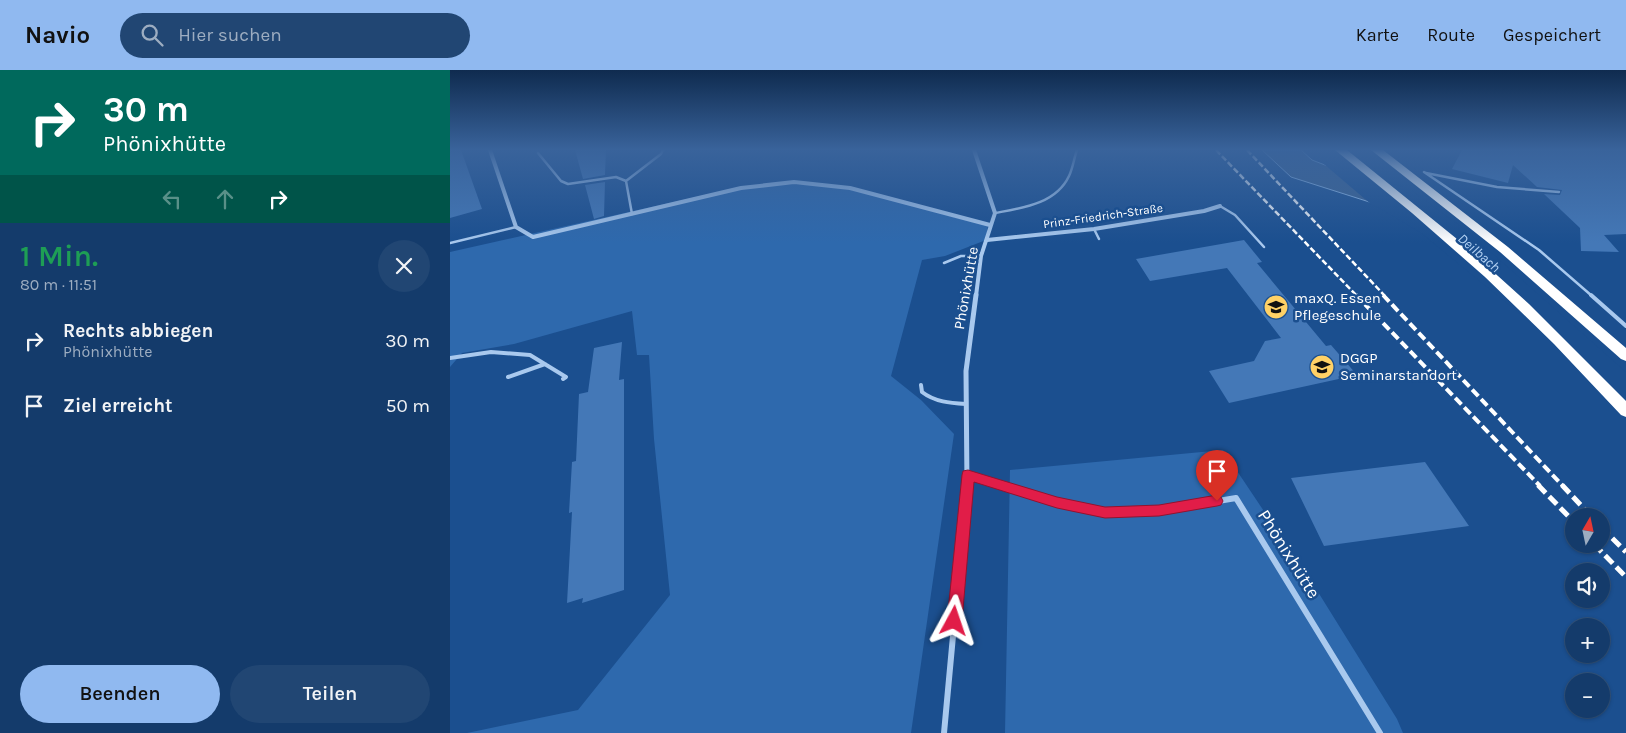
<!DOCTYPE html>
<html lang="de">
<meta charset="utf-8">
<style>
body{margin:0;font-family:Karla,sans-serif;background:#214673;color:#f1f3f6;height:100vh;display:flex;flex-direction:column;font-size:19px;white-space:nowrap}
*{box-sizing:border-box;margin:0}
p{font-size:16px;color:#9dadc1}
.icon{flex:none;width:28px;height:28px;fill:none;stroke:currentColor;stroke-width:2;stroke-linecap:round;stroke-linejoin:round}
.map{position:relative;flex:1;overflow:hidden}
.drawer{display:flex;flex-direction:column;background:#143b6b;width:450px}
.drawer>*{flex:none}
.guide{background:#00695c;color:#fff;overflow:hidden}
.needle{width:32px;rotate:9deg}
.controls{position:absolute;left:1115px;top:438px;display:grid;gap:10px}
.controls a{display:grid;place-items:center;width:45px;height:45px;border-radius:50%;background:#143b6b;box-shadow:0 1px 4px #0004,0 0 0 1px #33557e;font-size:25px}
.pin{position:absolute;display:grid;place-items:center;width:42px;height:42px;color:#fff;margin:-51px -21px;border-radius:50% 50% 50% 0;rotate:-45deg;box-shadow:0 0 5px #0007}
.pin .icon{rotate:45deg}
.me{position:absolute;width:55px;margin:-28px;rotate:5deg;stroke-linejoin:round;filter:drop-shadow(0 0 4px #0008)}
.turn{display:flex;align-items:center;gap:18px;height:105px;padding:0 20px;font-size:22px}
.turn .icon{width:65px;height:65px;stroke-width:2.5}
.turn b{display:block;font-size:35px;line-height:42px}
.lanes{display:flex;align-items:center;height:48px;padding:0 20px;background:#0003;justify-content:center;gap:25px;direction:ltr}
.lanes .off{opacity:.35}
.round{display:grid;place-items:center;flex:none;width:52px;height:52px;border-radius:26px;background:#214673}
.summary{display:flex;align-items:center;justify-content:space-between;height:85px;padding:0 20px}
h1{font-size:30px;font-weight:600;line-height:38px;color:#1e9e55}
.cta{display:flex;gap:10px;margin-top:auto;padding:10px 20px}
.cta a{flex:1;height:58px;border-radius:30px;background:#90b9f0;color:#111;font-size:20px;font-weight:600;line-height:58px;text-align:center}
.cta a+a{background:#214673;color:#f1f3f6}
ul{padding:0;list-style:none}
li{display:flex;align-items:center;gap:15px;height:65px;padding:0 20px}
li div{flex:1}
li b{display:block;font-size:19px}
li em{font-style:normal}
header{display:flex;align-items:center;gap:30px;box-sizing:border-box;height:70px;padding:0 25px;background:#90b9f0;color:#111}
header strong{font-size:24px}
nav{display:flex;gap:28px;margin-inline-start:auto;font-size:18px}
.search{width:350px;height:45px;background:#214673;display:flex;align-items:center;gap:12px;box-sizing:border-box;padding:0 18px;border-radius:28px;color:#9dadc1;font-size:19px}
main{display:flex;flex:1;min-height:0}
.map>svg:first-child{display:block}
</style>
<header>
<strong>Navio</strong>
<div class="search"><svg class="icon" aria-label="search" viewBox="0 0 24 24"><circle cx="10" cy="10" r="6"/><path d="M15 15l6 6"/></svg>Hier suchen</div>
<nav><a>Karte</a><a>Route</a><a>Gespeichert</a></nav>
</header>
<main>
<section class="drawer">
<div class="guide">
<div class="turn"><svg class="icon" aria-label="right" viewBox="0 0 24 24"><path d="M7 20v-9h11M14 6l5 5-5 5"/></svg><div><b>30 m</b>Phönixhütte</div></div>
<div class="lanes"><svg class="icon off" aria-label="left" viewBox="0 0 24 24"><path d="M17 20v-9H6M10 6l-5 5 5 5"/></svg><svg class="icon off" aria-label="ahead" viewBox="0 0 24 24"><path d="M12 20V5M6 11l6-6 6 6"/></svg><svg class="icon" aria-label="right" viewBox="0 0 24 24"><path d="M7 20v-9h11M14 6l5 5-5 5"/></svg></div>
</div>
<div class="summary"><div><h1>1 Min.</h1><p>80 m · 11:51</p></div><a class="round"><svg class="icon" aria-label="close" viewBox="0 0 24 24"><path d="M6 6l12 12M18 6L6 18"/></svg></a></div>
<ul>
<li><svg class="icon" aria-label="right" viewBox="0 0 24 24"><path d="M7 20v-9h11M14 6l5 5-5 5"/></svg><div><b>Rechts abbiegen</b><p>Phönixhütte</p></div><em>30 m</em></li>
<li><svg class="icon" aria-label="arrive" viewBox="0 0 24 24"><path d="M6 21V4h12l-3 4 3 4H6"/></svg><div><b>Ziel erreicht</b></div><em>50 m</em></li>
</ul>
<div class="cta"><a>Beenden</a><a>Teilen</a></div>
</section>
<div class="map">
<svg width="1176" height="663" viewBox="0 0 1176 663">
<rect width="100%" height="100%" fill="#1b4f8f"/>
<path fill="#2e69ad" d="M323,114C352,114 379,115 407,121C452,130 494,147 538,155L536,170L495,186L472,190L441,306L471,330L504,364L461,663H17L128,640L220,525L204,369L199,285H187L182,241L64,274L12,283L0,297V182L286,118Z
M773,380L868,522L947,649L953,663H555L560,400Z"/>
<path fill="#3c6290" stroke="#9cc4f0" d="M812,80H851L862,90L888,100L973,161L932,136L841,107Z"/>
<path fill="#1b4f8f" d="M868,89L960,119L1017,161L1176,302V333L1165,322L971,163L931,139L922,135Z"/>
<path fill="#4478b7" d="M0,80H11L32,139L0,148Z
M125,80H156L155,105L133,109Z
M1012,80H1176V164L1154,165L1169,182L1131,181L1130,158L1094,124L1110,125L1112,120L1087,117L1063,95L1058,113L1002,99Z
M155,112L154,146L144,149L135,115Z
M794,170L812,192L807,193L876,276L881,275L907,305L779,333L759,301L804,291L815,271L831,268L777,198L700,211L686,189Z
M172,272L169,310L174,309V520L132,533L133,528L117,533L122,442L119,443L122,392L126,391L129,324L138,322L144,278Z
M975,392L1019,456L874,476L841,408Z"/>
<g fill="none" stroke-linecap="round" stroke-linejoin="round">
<path stroke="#a9c9ee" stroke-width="2.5" d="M88,83L111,111L118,114L166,107L176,111L182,144
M974,102L1089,180L1142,226
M976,103L1047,117L1109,122
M176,111L211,84L213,80
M770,136L785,145L814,177
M545,143C572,138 606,134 619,106C623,98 624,88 627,80
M644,159L649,169
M0,173L66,157
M494,193L511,186H531"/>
<path stroke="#a9c9ee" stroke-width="4" d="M1141,225L1176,256
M0,288L41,282L80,285L116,307L113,309
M58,307L95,294
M471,315L472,322C485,332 500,333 516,334"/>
<path stroke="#a9c9ee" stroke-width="4" d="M40,80L66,157L83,167L291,118L344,112L400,118L540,155
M524,80L545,143L531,186L526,226
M537,170L644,159L754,141L770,136"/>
<path stroke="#a9c9ee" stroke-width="5" d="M518,405L555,416
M517,416L516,301L526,225"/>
<path stroke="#a9c9ee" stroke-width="6" d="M551,415L607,432L655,443L709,441L786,428L930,663
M494,663L517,415"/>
<path fill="#fff" fill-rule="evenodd" d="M885,80H897L1007,169L1079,234L1176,331V347L1171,345L1104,274L1035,207L962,143Z
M921,80H933L1058,177L1176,278V291L1171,289L1050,182Z"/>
<path stroke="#fff" stroke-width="2.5" stroke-dasharray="6 2.5" stroke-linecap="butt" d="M766,80L907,226
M797,80L935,226"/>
<path stroke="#fff" stroke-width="4" stroke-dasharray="9 4" stroke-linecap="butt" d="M906,225L1090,416
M933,225L1113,416"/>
<path stroke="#fff" stroke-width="5" stroke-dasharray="11 5" stroke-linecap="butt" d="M1088,415L1124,452
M1112,415L1141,446
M1151,457L1176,482
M1144,474L1176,507"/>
</g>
<linearGradient id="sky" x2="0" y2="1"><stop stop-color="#0f2b4f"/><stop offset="0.46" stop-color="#39639b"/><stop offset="1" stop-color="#39639b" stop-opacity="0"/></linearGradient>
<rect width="1176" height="173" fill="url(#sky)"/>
<path fill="#e11d48" stroke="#92132f" d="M518,400L607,427L655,437L709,435L767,425L771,427L773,431L771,435L767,436L709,446L655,448L607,438L524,412L512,551L509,556L504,558L499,556L497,551L512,405L513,401Z"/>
<defs>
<symbol id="university-disc" viewBox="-11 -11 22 22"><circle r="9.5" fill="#ffd166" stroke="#1b4f8f"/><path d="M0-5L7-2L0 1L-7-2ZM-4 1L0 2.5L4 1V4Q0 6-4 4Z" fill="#111"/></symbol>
</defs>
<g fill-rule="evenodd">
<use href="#university-disc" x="812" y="223" width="28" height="28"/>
<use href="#university-disc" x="858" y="283" width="28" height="28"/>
</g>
<g text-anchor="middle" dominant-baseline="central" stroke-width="5" stroke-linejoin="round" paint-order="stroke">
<g font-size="12" fill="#fff" stroke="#1b4f8f">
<text transform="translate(653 146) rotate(-8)">Prinz-Friedrich-Straße</text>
</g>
<g font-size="14" font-style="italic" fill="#b5d3f5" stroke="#1b4f8f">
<text transform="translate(1029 183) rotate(41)">Deilbach</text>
</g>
<g font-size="15" fill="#fff" stroke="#1b4f8f">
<text transform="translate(516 218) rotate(-80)">Phönixhütte</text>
</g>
<g font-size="15" fill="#fff" stroke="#1b4f8f" text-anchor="start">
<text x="844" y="228">maxQ. Essen<tspan x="844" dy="17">Pflegeschule</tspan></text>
<text x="890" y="288">DGGP<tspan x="890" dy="17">Seminarstandort</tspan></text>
</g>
<g font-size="18" fill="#fff" stroke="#1b4f8f">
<text transform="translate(839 484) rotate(58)">Phönixhütte</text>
</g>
</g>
</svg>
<div class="controls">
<a><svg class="needle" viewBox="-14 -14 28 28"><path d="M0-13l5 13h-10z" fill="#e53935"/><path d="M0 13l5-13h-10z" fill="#9dadc1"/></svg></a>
<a><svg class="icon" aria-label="sound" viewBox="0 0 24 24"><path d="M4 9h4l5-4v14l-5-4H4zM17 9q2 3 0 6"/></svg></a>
<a>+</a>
<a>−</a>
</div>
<div class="pin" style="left:767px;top:431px;background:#d93025"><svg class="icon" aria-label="arrive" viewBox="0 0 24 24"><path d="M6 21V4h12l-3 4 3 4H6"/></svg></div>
<svg class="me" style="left:504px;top:551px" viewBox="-20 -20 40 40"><path d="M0-17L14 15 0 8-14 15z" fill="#e11d48" stroke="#fff" stroke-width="4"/></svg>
</div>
</main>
